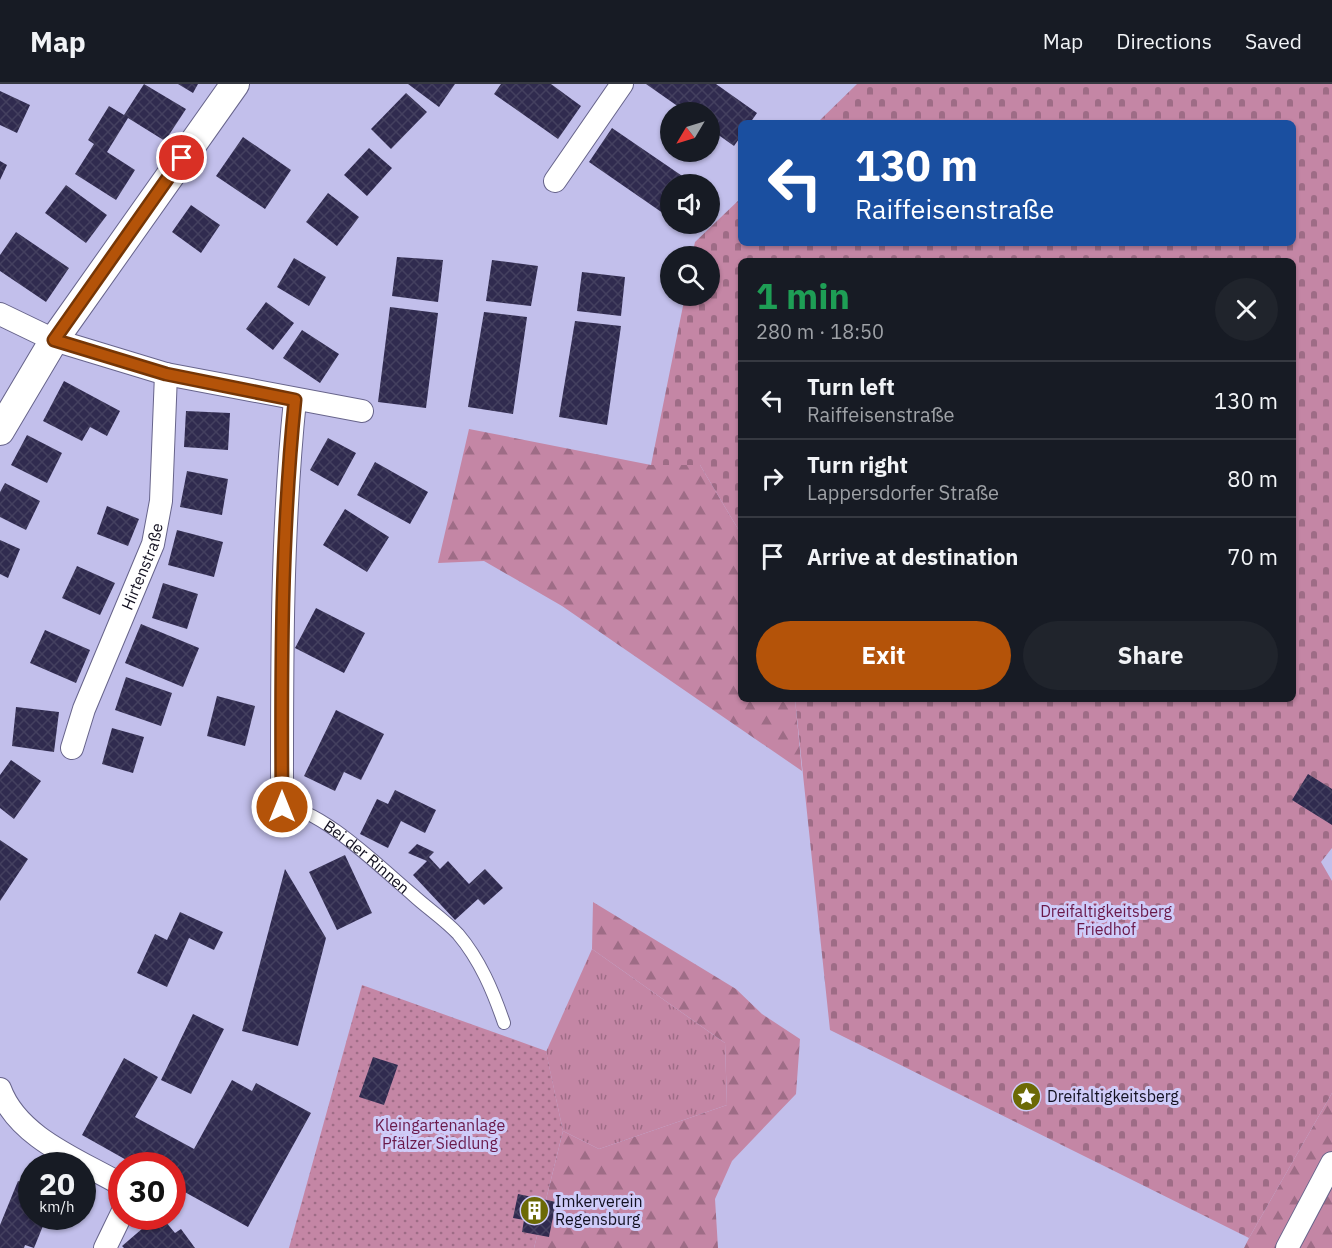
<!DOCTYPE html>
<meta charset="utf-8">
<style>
body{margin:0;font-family:"IBM Plex Sans",sans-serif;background:#20242c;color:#f1f3f6;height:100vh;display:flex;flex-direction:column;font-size:22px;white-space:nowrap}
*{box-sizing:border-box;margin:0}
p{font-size:20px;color:#9ea1a6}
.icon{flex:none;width:33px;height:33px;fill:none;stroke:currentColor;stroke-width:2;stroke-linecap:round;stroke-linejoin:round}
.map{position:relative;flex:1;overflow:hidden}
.panel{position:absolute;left:738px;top:174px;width:558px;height:444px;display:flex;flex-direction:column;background:#171b24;border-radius:9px;box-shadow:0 2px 4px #0004}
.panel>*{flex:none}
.hud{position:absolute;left:738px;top:36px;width:558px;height:126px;border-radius:9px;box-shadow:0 2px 4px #0004;background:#1a4fa0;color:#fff;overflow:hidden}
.needle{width:39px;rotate:232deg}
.controls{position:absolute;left:660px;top:18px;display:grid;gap:12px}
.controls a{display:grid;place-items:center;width:60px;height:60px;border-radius:50%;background:#171b24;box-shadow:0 2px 4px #0004;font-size:30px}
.speed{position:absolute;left:18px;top:1068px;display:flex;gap:12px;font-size:30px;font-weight:700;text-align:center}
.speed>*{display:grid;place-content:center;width:78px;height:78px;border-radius:50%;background:#171b24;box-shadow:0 2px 4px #0004;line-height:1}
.speed small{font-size:15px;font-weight:400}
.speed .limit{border:9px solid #d22;background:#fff;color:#111}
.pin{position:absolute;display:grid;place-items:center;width:51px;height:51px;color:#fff;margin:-26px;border:3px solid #fff;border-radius:50%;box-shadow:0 2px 6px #0007}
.me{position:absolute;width:66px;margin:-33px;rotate:0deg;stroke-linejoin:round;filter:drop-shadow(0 0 4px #0008)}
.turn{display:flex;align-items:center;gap:21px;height:126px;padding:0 18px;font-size:27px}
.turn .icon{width:78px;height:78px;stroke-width:2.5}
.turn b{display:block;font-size:42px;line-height:51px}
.round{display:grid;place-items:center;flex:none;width:63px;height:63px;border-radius:32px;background:#20242c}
.overview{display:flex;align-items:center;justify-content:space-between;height:102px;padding:0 18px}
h1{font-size:36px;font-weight:800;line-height:45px;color:#1e9e55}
.action{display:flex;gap:12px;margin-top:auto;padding:12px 18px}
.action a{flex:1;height:69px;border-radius:36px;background:#b45309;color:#fff;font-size:24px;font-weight:800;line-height:69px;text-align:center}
.action a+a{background:#20242c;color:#f1f3f6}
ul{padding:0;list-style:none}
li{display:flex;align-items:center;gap:18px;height:78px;padding:0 18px;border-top:2px solid #363941}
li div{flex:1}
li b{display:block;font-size:22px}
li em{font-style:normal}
header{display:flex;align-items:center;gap:36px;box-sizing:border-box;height:84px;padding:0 30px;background:#171b24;border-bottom:2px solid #363941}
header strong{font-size:28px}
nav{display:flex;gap:33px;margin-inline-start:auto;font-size:21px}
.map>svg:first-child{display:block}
</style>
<header>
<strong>Map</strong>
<nav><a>Map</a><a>Directions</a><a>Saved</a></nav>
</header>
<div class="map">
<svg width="1332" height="1164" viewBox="0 0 1332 1164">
<defs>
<pattern id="grass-tufts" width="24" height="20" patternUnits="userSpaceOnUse" patternTransform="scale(1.5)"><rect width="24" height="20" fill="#c486a5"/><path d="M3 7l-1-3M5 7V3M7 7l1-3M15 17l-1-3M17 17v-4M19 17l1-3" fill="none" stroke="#9e6c86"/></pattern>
<pattern id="forest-firs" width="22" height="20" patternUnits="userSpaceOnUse" patternTransform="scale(1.5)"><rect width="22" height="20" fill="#c486a5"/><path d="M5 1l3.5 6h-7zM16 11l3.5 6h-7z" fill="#9e6c86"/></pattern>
<pattern id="cemetery-stones" width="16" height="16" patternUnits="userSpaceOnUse" patternTransform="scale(1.5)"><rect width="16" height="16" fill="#c486a5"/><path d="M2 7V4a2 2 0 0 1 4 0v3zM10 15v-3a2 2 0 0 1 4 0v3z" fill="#9e6c86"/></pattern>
<pattern id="garden-dots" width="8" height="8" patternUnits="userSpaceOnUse" patternTransform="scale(1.5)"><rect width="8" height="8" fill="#c486a5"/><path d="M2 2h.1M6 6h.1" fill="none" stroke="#9e6c86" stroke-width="1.8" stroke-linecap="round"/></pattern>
<pattern id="building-cross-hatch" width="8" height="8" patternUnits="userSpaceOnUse" patternTransform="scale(1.5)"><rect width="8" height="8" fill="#302b4f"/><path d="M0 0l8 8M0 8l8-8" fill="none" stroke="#44405f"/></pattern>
</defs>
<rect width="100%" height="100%" fill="#c2bfeb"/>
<path fill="url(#grass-tufts)" d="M592,865L725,959L727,1021L599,1065L563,1047L546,968Z"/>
<path fill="url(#forest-firs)" d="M469,345L651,381H700L741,450V615H795L802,687L562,522L484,477L438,479Z
M593,818L736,905L762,930L800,955L796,1010L732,1077L715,1115L718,1164H534L563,1047L599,1065L727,1021L725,959L592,865Z
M1332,1009V1164H1244L1249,1154Z"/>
<path fill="url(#cemetery-stones)" d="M857,0H1332V764L1321,778L1332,797V1009L1249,1154L830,946L795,615H1293V177H741V450L700,381H651L685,212H710V172H692L695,158L741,114V159H1293V39H817Z"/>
<path fill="url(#garden-dots)" d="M362,901L546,967L563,1047L534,1164H289Z"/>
<path fill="url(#building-cross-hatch)" d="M144,0L186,25L165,57L128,34L107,68L135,86L116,116L75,90L94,60L88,56L109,22L124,31Z
M178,0H198L193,9Z
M408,0H455L439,23Z
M501,0H551L581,22L558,55L494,10Z
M646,0H716L757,29L750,39H741V52L734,62L710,45V28H686Z
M0,7L30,21L17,49L0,41Z
M406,9L427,28L391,65L371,45Z
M612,44L694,100H670V134L589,78Z
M243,53L291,86L265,125L216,92Z
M369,64L392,84L367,112L344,91Z
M0,77L7,81L0,96Z
M66,101L107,131L86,159L45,129Z
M328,109L359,133L337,162L306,138Z
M191,121L220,141L201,169L172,148Z
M16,148L69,184L46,218L0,187V171Z
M397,173L443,176L438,218L392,212Z
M294,174L326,193L309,222L277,203Z
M492,176L538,182L531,222L486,217Z
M582,188L625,193L621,232L577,227Z
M266,218L294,239L273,266L246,245Z
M390,223L438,229L426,324L378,318Z
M484,228L527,233L513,330L468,323Z
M575,237L621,242L607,341L559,333Z
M302,246L339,270L320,299L283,274Z
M64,297L120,327L107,352L90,343L82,357L43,337Z
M186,327L230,329L228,366L184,363Z
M27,351L62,369L47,399L11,381Z
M328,354L356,369L338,402L310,386Z
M375,378L428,408L410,440L357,411Z
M187,387L228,395L222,431L180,423Z
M5,399L40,417L26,446L0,433V408Z
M107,422L139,435L128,462L97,450Z
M345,425L389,453L367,488L323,461Z
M177,446L223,458L214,493L168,481Z
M0,456L20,465L8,494L0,490Z
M77,482L115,499L100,531L62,514Z
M163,499L198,510L187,545L152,534Z
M316,524L365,549L344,589L295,564Z
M141,540L199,564L183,603L125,579Z
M45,546L90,566L76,599L30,579Z
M126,593L172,609L161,642L115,626Z
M217,612L255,622L245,662L207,652Z
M16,623L59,628L54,668L12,662Z
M336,626L384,650L361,696L344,688L335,707L304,692Z
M112,644L144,653L133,689L102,680Z
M11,676L41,697L14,735L0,724V691Z
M1308,690L1332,705V741L1292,716Z
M395,706L436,726L425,749L401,737L388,764L360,750L377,715L388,720Z
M0,756L28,775L0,817Z
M417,760L434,768L429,773L440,785L448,777L469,800L485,785L503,804L484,821L478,815L455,836L413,791L427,777L408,769Z
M345,771L372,829L337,846L309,788Z
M285,785L326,854L298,962L242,947Z
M180,828L223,848L214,866L189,854L167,903L137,889L155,850L167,856Z
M193,930L224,945L191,1010L161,996Z
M373,973L398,981L384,1021L359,1013Z
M124,974L158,993L135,1033L194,1065L232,996L252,1007L256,999L311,1029L248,1143L172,1101V1082H137L82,1051Z
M18,1097L32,1102V1132H47L34,1164L25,1161L24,1164H0V1141Z
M518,1110L556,1118L549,1153L522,1148L524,1136L513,1134Z
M157,1132H161L175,1149L181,1145L195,1164H124L122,1162Z"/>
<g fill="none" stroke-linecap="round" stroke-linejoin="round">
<defs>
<g id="service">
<path id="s1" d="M282,723C318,721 385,788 413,811C427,824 445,836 458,850C480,876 493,907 504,939"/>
</g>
<g id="minor">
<path d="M555,97L622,0"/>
<path d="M0,230L54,256L166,290L362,327"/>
<path id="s2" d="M72,664L84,625L153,460L161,417L166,290"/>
<path d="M282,723C282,587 281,452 295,316"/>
<path d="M0,1005C18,1054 79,1076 122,1101"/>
<path d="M105,1164L122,1129"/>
<path d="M1287,1164L1332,1079"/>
</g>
<path id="tertiary" d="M0,347L54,256L235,0"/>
</defs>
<use href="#service" stroke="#67648b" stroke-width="14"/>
<use href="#minor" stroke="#67648b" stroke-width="24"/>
<use href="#tertiary" stroke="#67648b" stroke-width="30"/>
<use href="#service" stroke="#fff" stroke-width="12"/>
<use href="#minor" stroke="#fff" stroke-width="22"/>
<use href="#tertiary" stroke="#fff" stroke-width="28"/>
</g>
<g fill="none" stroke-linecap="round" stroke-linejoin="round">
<defs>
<path id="route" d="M182,74L54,256L166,290L295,316C281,452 281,587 282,723"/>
</defs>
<use href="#route" stroke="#753606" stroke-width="15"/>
<use href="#route" stroke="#b45309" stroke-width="10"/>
</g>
<defs>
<symbol id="sight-disc" viewBox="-11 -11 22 22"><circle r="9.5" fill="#6c6a06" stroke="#cfccf9"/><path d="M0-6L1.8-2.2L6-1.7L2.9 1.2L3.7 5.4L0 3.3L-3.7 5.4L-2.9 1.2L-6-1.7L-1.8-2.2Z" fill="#fff"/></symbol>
<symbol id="building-disc" viewBox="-11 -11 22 22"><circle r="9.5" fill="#6c6a06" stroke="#cfccf9"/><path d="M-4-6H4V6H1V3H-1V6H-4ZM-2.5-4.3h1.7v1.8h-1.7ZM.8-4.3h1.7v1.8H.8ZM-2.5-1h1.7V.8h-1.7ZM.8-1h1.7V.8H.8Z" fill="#fff"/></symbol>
</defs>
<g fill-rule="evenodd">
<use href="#sight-disc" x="1010" y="996" width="33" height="33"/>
<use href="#building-disc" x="518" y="1110" width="33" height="33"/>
</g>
<g text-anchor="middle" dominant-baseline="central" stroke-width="6" stroke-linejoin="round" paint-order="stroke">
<g font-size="16" fill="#121020" stroke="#cfccf9">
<text stroke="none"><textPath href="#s2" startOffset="195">Hirtenstraße</textPath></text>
<text stroke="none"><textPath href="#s1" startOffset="100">Bei der Rinnen</textPath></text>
</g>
<g font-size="16" fill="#6a194a" stroke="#cfccf9">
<text x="1106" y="827">Dreifaltigkeitsberg<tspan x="1106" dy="18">Friedhof</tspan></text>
<text x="440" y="1041">Kleingartenanlage<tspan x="440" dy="18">Pfälzer Siedlung</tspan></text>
</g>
<g font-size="16" fill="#121020" stroke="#cfccf9" text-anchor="start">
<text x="1047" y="1012">Dreifaltigkeitsberg</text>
<text x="555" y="1117">Imkerverein<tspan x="555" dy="18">Regensburg</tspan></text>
</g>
</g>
</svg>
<div class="controls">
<a><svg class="needle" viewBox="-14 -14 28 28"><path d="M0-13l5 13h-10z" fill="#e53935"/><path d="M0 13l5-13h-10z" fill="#9ea1a6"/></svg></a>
<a><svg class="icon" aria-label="sound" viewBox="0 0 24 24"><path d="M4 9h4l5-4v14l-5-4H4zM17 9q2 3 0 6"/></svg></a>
<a><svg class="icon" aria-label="search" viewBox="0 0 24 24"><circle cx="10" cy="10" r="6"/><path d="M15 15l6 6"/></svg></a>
</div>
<div class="speed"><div>20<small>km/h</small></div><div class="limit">30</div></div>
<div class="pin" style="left:182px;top:74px;background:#d93025"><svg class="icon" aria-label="arrive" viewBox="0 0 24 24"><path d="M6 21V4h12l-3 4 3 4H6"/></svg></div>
<svg class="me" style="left:282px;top:723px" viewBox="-20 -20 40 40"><circle r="17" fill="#b45309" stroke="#fff" stroke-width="3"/><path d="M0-11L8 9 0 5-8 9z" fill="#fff"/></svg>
<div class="hud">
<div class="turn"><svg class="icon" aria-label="left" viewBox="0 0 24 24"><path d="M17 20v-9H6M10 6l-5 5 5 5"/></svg><div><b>130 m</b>Raiffeisenstraße</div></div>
</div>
<section class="panel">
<div class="overview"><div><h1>1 min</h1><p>280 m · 18:50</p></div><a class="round"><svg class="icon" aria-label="close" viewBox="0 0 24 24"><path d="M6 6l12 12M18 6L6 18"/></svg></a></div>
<ul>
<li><svg class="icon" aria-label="left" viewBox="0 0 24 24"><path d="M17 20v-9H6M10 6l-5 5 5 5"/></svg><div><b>Turn left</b><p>Raiffeisenstraße</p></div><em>130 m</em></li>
<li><svg class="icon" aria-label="right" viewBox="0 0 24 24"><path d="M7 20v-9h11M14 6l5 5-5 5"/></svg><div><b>Turn right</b><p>Lappersdorfer Straße</p></div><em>80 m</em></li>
<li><svg class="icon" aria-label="arrive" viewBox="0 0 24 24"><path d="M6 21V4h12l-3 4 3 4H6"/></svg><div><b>Arrive at destination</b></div><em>70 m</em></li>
</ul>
<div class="action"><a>Exit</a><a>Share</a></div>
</section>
</div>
